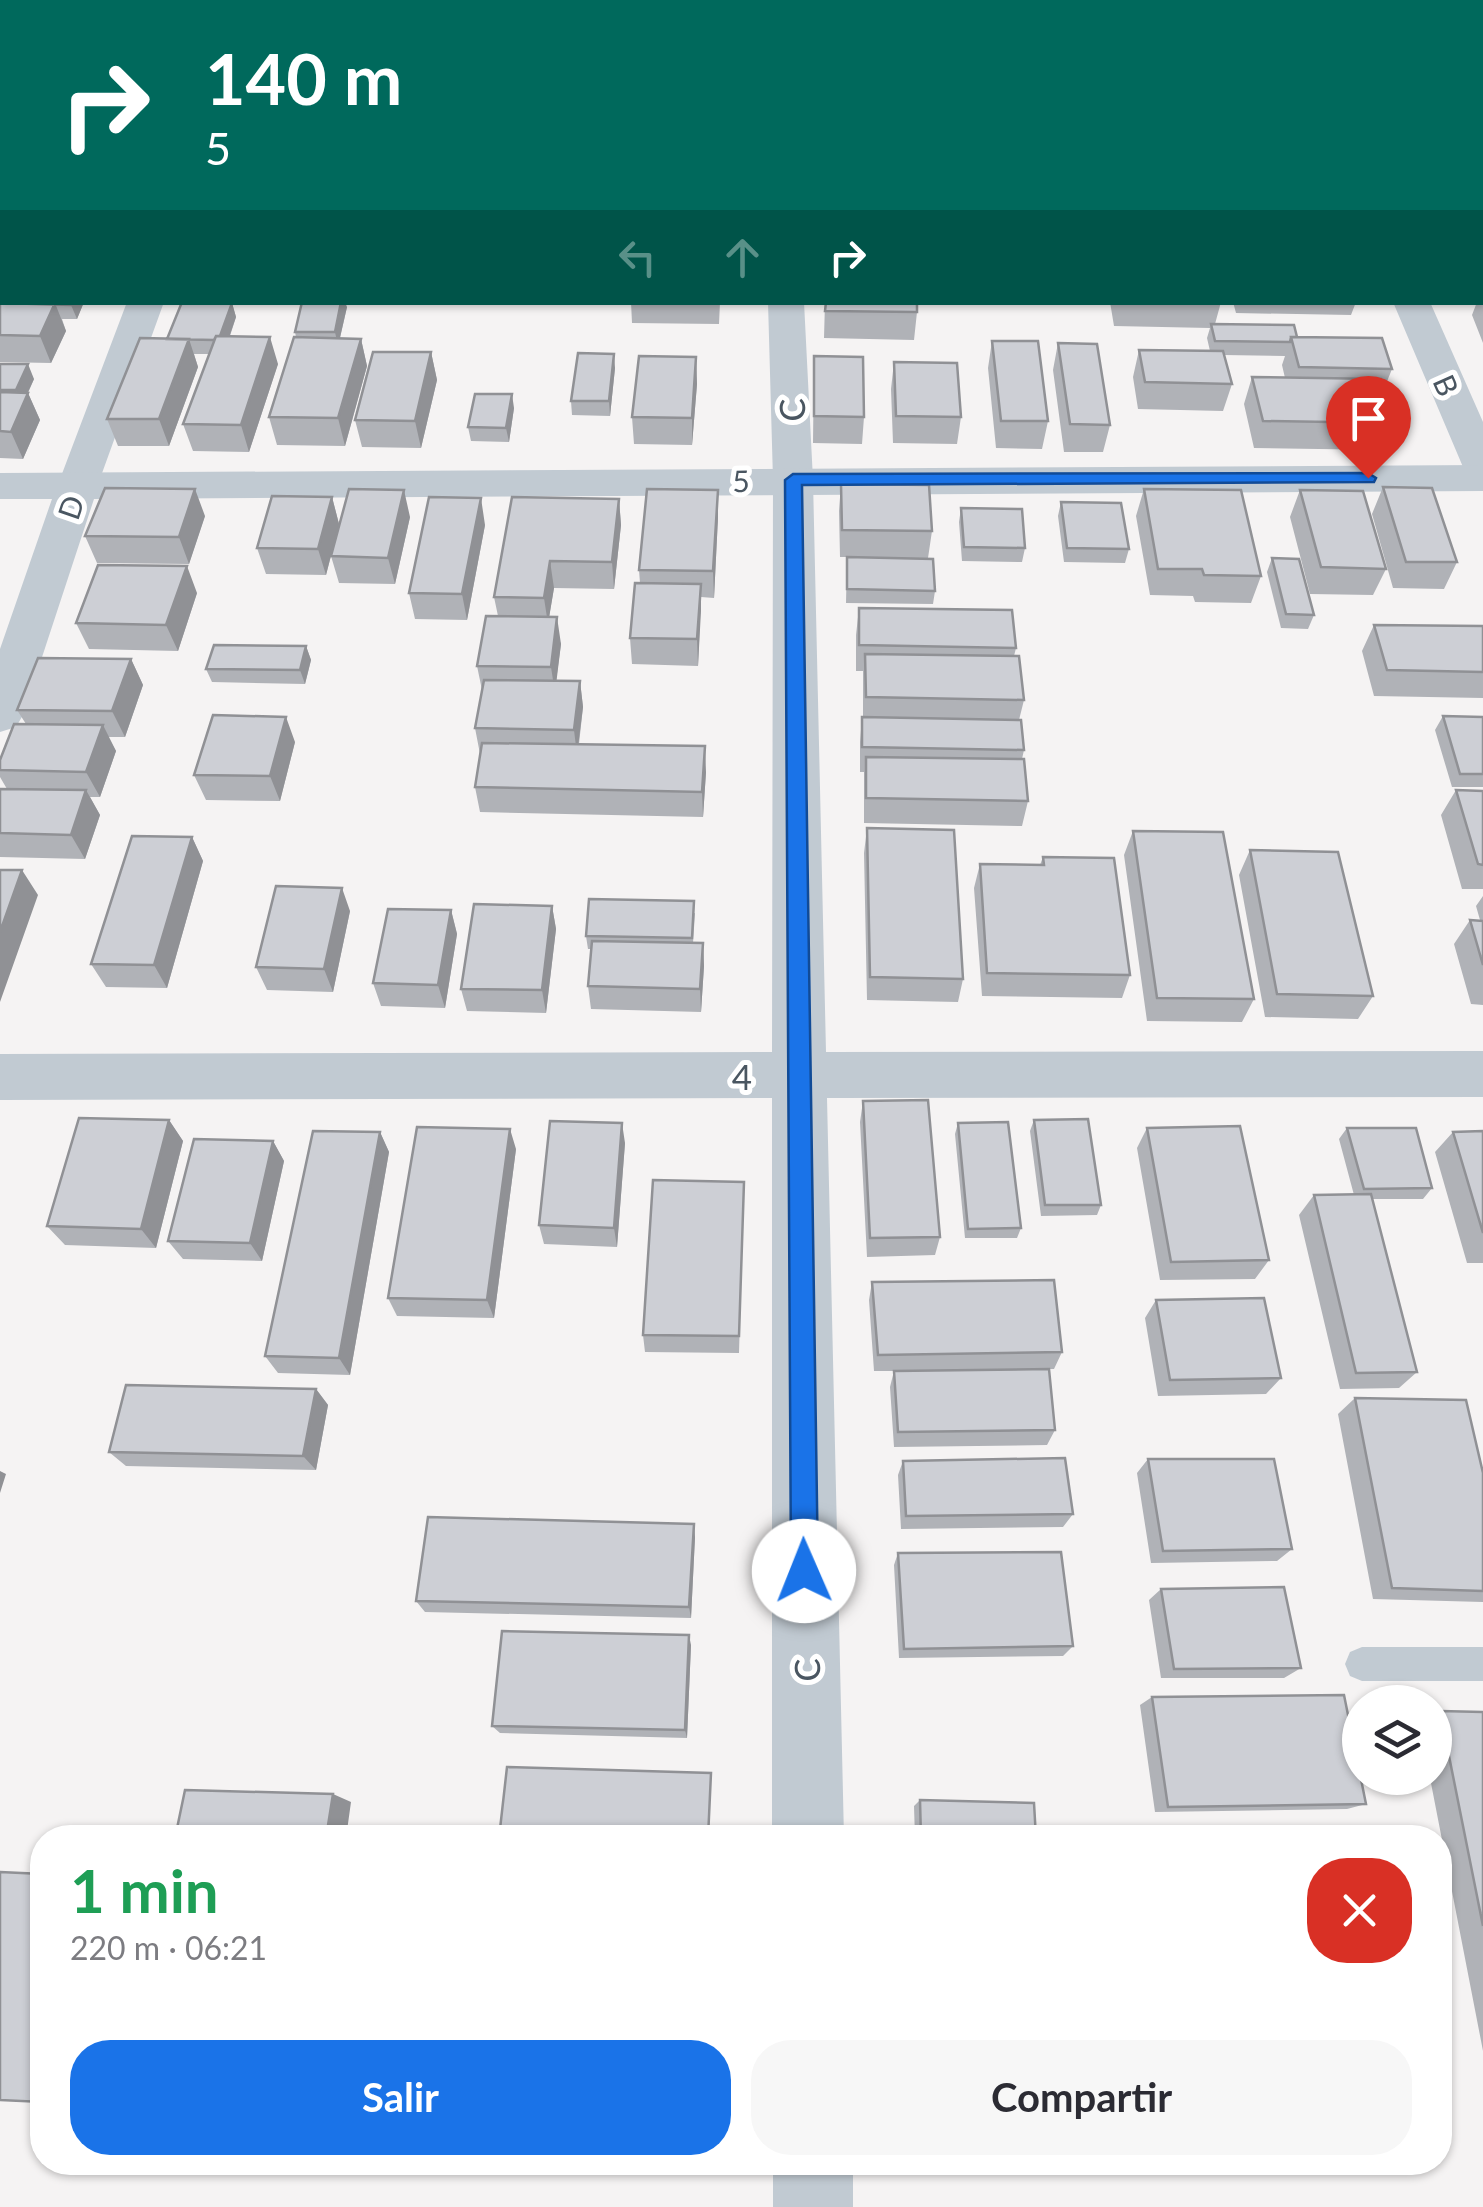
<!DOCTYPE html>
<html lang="es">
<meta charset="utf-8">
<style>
body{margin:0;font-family:Lato,sans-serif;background:#f7f7f7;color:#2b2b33;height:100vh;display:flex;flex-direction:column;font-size:38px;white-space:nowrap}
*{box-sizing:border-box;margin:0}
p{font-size:32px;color:#7c7c81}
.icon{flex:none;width:55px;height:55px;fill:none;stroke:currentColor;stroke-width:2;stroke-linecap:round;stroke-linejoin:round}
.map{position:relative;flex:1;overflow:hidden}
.side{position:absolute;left:30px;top:1825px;width:1422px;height:350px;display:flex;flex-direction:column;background:#fff;border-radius:40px;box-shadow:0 2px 8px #0004}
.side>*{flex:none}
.guide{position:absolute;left:0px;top:0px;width:1485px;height:305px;box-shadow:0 2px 8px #0004;background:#00695c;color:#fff;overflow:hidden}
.buttons{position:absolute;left:1342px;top:1685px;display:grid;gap:20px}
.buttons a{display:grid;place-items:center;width:110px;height:110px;border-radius:50%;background:#fff;box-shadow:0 2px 8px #0004;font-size:50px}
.pin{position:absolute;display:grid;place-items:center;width:85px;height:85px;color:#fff;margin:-102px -42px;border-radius:50% 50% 50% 0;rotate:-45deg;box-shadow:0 0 10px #0007}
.pin .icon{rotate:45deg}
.me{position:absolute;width:110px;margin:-55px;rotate:359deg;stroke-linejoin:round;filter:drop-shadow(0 0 8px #0008)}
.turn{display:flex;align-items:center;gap:35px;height:210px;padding:0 40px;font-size:45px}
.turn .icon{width:130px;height:130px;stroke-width:2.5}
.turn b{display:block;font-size:70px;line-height:85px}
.lanes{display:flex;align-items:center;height:95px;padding:0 40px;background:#0003;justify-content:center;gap:50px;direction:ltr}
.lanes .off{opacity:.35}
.round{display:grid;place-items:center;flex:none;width:105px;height:105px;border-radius:40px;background:#f7f7f7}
.overview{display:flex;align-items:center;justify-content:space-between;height:170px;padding:0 40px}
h1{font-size:60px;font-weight:700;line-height:75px;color:#1e9e55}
.cta{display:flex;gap:20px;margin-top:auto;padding:20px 40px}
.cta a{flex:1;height:115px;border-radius:40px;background:#1a73e8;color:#fff;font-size:40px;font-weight:700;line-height:115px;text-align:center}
.cta a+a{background:#f7f7f7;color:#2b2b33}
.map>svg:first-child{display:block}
</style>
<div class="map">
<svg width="1483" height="2207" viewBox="0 0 1483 2207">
<rect width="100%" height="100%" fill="#f5f3f3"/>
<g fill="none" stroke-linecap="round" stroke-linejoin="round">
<path stroke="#90daee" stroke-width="20" d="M71,2L73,0
M0,66L2,64"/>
<path fill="#c1cad2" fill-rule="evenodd" d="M1362,1647H1483V1681H1362L1350,1676L1345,1664L1350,1652Z"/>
<path fill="#c1cad2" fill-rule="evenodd" d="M755,0H785V2H755Z
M1265,0H1295L1296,2H1266Z
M1482,104H1483V124H1482Z
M127,302H164L97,487L91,496L77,500L63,496L57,487Z
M768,302H804L813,480L826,1052L1483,1051V1097L827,1098L844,1838H772V1098L0,1100V1054L772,1052L773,480Z
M1393,302H1430L1483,422V480L1469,476L1463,467Z
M773,2162H853V2207H773Z"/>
<path fill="#c1cad2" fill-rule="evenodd" d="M1483,465V491L94,499L23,715L16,727L0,732V649L52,499H0V473Z"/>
</g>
<path fill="#b0b2b7" d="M368,0H407L406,2H368Z
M807,0H947V2H807Z
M1071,0H1118L1117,2H1072Z
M1174,0H1236V2H1175Z
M1325,0H1420L1419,2H1326Z
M1483,120V343L1472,315L1477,302H1482Z
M0,154H2V214H0Z
M0,300L84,302L77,319H62L66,331L51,363L0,362Z
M631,302H720L719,324L632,323Z
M825,302L917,312L914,340L824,338Z
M1110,302H1221L1215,324L1297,337L1392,369L1384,389L1395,423L1384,450L1254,448L1244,404L1252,377L1285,378L1282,365L1285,356L1224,355L1232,384L1223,411L1138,409L1133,377L1139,350L1210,351L1207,338L1210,328L1114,326Z
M1233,302H1356L1351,315L1236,313Z
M232,303L236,317L230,336L278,364L249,452L193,451L183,424L209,354H194L198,367L169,446H118L107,419L167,339Z
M347,307L340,338L361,339L367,366L345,446L277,445L269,417L296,337L295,332Z
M992,341L1048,421L1042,449L996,448L988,368Z
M1058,343L1110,425L1103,452H1064L1053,370Z
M431,352L437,380L421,448L362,447L355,420Z
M814,356L864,417L862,444L813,443Z
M696,357L697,384L692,445L634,444L632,417Z
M894,362L961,417L957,444L893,443L891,389Z
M0,364L34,379L28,393L40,420L23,459L0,458Z
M615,368L610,416L572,415L571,401Z
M514,408L509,442L471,441L468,427Z
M841,484L932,531L928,558L935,591L933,604L846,603L847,557H840L839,511Z
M1383,487L1457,562L1444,589L1393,588L1372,514Z
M1144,489L1261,576L1251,603L1195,602L1193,596L1150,595L1136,516Z
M1300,490L1386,569L1373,595L1310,594L1290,517Z
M332,497L339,524L410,517L395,584L339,583L331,556L326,575L266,574L257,548Z
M619,499L621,525L614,589L554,588L549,617L561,644L556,681H580L583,707L579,744L706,772L703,817L480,812L475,787L480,754L475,728L482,690L477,666L498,616L494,597Z
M1061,502L1129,549L1125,563L1064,562L1058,516Z
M961,508L1025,548L1022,562L962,561L959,522Z
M205,516L189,564L97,563L85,536Z
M718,517L714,598L701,597L698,666L632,664L630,638L640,583L639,570Z
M485,525L467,620L415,619L409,593Z
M1272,558L1314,615L1308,629L1281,628L1267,572Z
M197,593L178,651L89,649L76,623Z
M859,608L1016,648L1014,656L1024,700L1019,720L1024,750L1022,759L1028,801L1022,826L864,823V772H860V742L862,717H863V671H856V635Z
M1374,625L1483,626V698L1374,696L1362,651Z
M306,646L311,660L305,684L212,682L206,669Z
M131,659L143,685L125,737H108L116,751L100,797H90L100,815L85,859L0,857V789H7L0,777V760L26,724L17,710Z
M1443,716L1483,717V787H1452L1435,730Z
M295,742L280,801L206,800L194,775Z
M1456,790L1483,791V889H1462L1441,815Z
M867,828L963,979L958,1002L867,1000L864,853Z
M1133,831L1254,999L1242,1022L1147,1021L1124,855Z
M192,837L203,861L167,988L106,987L91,964Z
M1250,850L1373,996L1358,1019L1265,1017L1239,875Z
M1043,857L1130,975L1122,998L982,996L974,888L980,864L1040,865Z
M1483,896V1005L1471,1004L1454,944L1470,920H1480L1476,906Z
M552,906L556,929L546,1013L467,1011L461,989Z
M451,910L457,934L445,1008L381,1006L373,983Z
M350,911L333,992L267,990L256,967Z
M695,913L693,943H703L704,966L701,1012L591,1009L588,986L591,949H588L586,936Z
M863,1101L940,1237L935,1255L867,1257L860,1122Z
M169,1120L183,1141L156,1248L65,1245L47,1226Z
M1034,1120L1101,1205L1097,1215L1041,1216L1030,1131Z
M958,1123L1021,1228L1017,1238H965L955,1134Z
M1147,1128L1269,1260L1255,1279L1160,1280L1137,1148Z
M1347,1128L1432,1188L1423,1199H1372L1417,1372L1399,1388L1340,1389L1299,1215L1314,1195H1354L1339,1139Z
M1483,1131V1263H1467L1435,1152L1453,1132Z
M380,1132L389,1152L350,1375L278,1373L265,1356Z
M273,1141L284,1161L262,1261L183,1259L168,1241Z
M625,1143L617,1247L544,1244L539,1225Z
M516,1149L494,1318L397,1316L388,1298Z
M744,1182L739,1353L645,1352L643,1335Z
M872,1282L1062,1352L1054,1369L997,1370L1055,1430L1047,1445L894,1447L890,1387L894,1371H874L869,1300Z
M1156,1300L1281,1378L1266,1394L1158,1396L1145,1318Z
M316,1389L328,1405L316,1470L126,1466L109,1452Z
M1355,1398L1483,1473V1602L1373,1599L1338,1414Z
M1148,1459L1292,1549L1277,1561L1151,1563L1137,1473Z
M903,1461L1073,1514L1063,1527L901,1529L898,1475Z
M695,1537L691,1618L425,1612L416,1601Z
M898,1553L1073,1646L1063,1656L899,1658L894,1565Z
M1161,1589L1301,1668L1284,1678H1161L1149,1600Z
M691,1645L687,1738L500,1733L492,1726Z
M1152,1697L1366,1804L1347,1809L1155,1812L1140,1705Z
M1440,1711L1483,1712V2051L1430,1778H1435V1713Z
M920,1800L1036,1838H915L914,1806Z"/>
<path fill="#909195" d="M72,302H84L77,319L71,305Z
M341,302H345L347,307L338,346L335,332Z
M55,303L66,331L51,363L40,336Z
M232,303L236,317L223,355L219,340Z
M270,337L278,364L249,452L241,425Z
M189,339L198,367L169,446L159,419Z
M361,339L367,366L345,446L338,418Z
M431,352L437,380L421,448L415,421Z
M614,354L615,368L610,416L609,401Z
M696,357L697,384L692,445V418Z
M28,364L34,379L22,405L16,390Z
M28,393L40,420L23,459L11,432Z
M512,394L514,408L509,442L506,428Z
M195,489L205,516L189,564L179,537Z
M404,490L410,517L395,584L388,558Z
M718,490V517L714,598L713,571Z
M332,497L339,524L326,575L318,549Z
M481,498L485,525L467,620L462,594Z
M619,499L621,525L614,589L612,562Z
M550,561L554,588L548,624L544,598Z
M187,566L197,593L178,651L166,625Z
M701,584V611L698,666L697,639Z
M557,617L561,644L555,693L551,667Z
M306,646L311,660L305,684L300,670Z
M131,659L143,685L125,737L112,711Z
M580,681L583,707L577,755L574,730Z
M286,717L295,742L280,801L270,776Z
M103,725L116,751L100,797L86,772Z
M705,746L706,772L703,817L702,792Z
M86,790L100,815L85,859L71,835Z
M192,837L203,861L167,988L154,965Z
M22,870L38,895L0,1002V932Z
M342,888L350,911L333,992L324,969Z
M552,906L556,929L546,1013L542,990Z
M451,910L457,934L445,1008L438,985Z
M703,943L704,966L701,1012L700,989Z
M169,1120L183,1141L156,1248L141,1229Z
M622,1123L625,1143L617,1247L614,1228Z
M510,1129L516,1149L494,1318L487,1300Z
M380,1132L389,1152L350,1375L339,1358Z
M273,1141L284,1161L262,1261L250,1243Z
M316,1389L328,1405L316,1470L303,1456Z
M0,1471L6,1474L0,1493Z
M694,1524L695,1537L691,1618L689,1607Z
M689,1635L691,1645L687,1738L685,1730Z
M333,1794L351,1802L346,1838H326Z"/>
<path fill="#cdcfd5" stroke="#909195" stroke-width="2.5" d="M283,0H341V2Z
M1236,0V1L1181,0Z
M0,154H2V187H0Z
M2,296V302H72L71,305L0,303Z
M182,302L232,303L220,336H216L214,340L167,339Z
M302,302H341L335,332H295Z
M826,302H917V312L825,311Z
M0,303H55L40,336L0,335Z
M1211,324L1294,325L1297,337H1291L1290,342L1215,341Z
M216,336L270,337L241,425L183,424Z
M294,337L361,339L338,418L269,417Z
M1291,337L1382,338L1392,369L1299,367Z
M140,338L189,339L159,419H107Z
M992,341H1038L1048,421H1001Z
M1058,343L1097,344L1110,425L1070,424Z
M1139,350L1223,351L1232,384L1145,382Z
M373,352H431L415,421L355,420Z
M578,353L614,354L609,401H571Z
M639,356L696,357L692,418L632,417Z
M814,356L863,357L864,417L814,416Z
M894,362L957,363L961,417L896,416Z
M0,364H28L16,390H0Z
M1252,377L1381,379L1395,423L1263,421Z
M0,392L28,393L11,432L0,431Z
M475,394H512L506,428L468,427Z
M841,484L929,485L932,531L842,530Z
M1383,487L1432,488L1457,562H1406Z
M105,488L195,489L179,537L85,536Z
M349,489L404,490L388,558L331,556Z
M647,489L718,490L713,571L639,570Z
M1144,489L1241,490L1261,576L1204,575L1202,569H1158Z
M1300,490L1363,491L1386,569L1321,567Z
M272,496L332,497L318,549L257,548Z
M429,497L481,498L462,594L409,593Z
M512,497L619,499L612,562L550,561L544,598L494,597Z
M1061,502L1121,503L1129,549L1067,548Z
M961,508L1022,509L1025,548L964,547Z
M847,557L933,559L935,591L847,589Z
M1272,558L1299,559L1314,615L1286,614Z
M98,565L187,566L166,625L76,623Z
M635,583L701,584L697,639L630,638Z
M859,608L1012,610L1016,648L859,645Z
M486,616L557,617L551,667L477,666Z
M1374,625L1483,626V672L1387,670Z
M214,645L306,646L300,670L206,669Z
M865,654L1019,656L1024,700L866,697Z
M38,658L131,659L112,711L17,710Z
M484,680L580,681L574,730L475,728Z
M213,715L286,717L270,776L194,775Z
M1443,716L1483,717V774H1460Z
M862,717L1021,720L1024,750L862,747Z
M14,724L103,725L86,772L0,770V760Z
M482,743L705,746L702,792L475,787Z
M866,757L1024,759L1028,801L866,798Z
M0,789L86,790L71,835L0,833Z
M1456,790L1483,791V865L1478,864Z
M867,828L954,830L963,979L870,977Z
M1133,831L1223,832L1254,999L1157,998Z
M132,836L192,837L154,965L91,964Z
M1250,850L1338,852L1373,996L1277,994Z
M1043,857L1114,858L1130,975L987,973L980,864L1044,865Z
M0,870H22L0,932Z
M276,886L342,888L324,969L256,967Z
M589,899L694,901L692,938L586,936Z
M474,904L552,906L542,990L461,989Z
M388,909L451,910L438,985L373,983Z
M1470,920L1483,921V965Z
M592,941L703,943L700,989L588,986Z
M928,1100L940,1237L870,1238L863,1101Z
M79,1118L169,1120L141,1229L47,1226Z
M1088,1119L1101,1205H1045L1034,1120Z
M550,1121L622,1123L614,1228L539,1225Z
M1008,1122L1021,1228L968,1229L958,1123Z
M1240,1126L1269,1260L1171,1262L1147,1128Z
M417,1127L510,1129L487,1300L388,1298Z
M1347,1128H1416L1432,1188L1364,1189Z
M313,1131L380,1132L339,1358L265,1356Z
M1483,1131V1233L1453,1132Z
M194,1139L273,1141L250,1243L168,1241Z
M653,1180L744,1182L739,1336L643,1335Z
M1371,1194L1417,1372L1356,1373L1314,1195Z
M1054,1280L1062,1352L878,1355L872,1282Z
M1264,1298L1281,1378L1170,1380L1156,1300Z
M1049,1369L1055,1430L898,1432L894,1371Z
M126,1385L316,1389L303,1456L109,1452Z
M1355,1398L1466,1400L1483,1473V1591L1392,1588Z
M1065,1458L1073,1514L906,1516L903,1461Z
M1148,1459H1274L1292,1549L1163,1551Z
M428,1517L694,1524L689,1607L416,1601Z
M1061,1552L1073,1646L904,1649L898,1553Z
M1284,1587L1301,1668L1174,1669L1161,1589Z
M502,1631L689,1635L685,1730L492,1726Z
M1344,1695L1366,1804L1168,1807L1152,1697Z
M1440,1711L1483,1712V1926Z
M507,1767L711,1773L708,1838H499Z
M185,1790L333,1794L326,1838H175Z
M920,1800L1034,1803L1036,1838H921Z
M0,1872L42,1874V2102L0,2100Z"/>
<path fill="#1a73e8" stroke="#114b97" stroke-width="2.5" d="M1368,473L1376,478L1374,482L802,485L818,1571L814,1581L804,1585L795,1581L791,1571L785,480L793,474Z"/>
<g text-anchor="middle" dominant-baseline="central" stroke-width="10" stroke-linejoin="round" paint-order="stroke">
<g font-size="30" fill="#4a5661" stroke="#fff">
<text transform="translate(1447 385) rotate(66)">B</text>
<text transform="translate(741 480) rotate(-1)">5</text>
<text transform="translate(70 507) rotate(-71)">D</text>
</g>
<g font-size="35" fill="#4a5661" stroke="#fff">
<text transform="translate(791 410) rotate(-92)">C</text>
<text x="742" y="1076">4</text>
<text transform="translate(806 1670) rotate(-91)">C</text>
</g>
</g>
</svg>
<div class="buttons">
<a><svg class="icon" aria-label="layers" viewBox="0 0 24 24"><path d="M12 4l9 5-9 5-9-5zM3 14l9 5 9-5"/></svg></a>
</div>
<div class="pin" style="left:1368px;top:478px;background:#d93025"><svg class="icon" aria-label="arrive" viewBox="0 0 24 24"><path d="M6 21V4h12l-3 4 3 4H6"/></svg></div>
<svg class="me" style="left:804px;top:1571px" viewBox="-20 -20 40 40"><circle r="19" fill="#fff"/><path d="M0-13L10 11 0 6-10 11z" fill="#1a73e8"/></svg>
<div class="guide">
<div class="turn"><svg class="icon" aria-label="right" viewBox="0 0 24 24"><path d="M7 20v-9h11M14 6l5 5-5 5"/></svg><div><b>140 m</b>5</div></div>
<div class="lanes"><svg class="icon off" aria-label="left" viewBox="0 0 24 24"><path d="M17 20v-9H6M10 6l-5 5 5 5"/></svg><svg class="icon off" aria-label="ahead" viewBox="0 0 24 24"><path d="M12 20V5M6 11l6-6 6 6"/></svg><svg class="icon" aria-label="right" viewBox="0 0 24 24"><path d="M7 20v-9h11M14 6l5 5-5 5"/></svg></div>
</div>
<section class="side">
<div class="overview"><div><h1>1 min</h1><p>220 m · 06:21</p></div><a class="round" style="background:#d93025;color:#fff"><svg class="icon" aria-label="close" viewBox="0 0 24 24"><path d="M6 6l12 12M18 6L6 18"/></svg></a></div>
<div class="cta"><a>Salir</a><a>Compartir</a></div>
</section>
</div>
